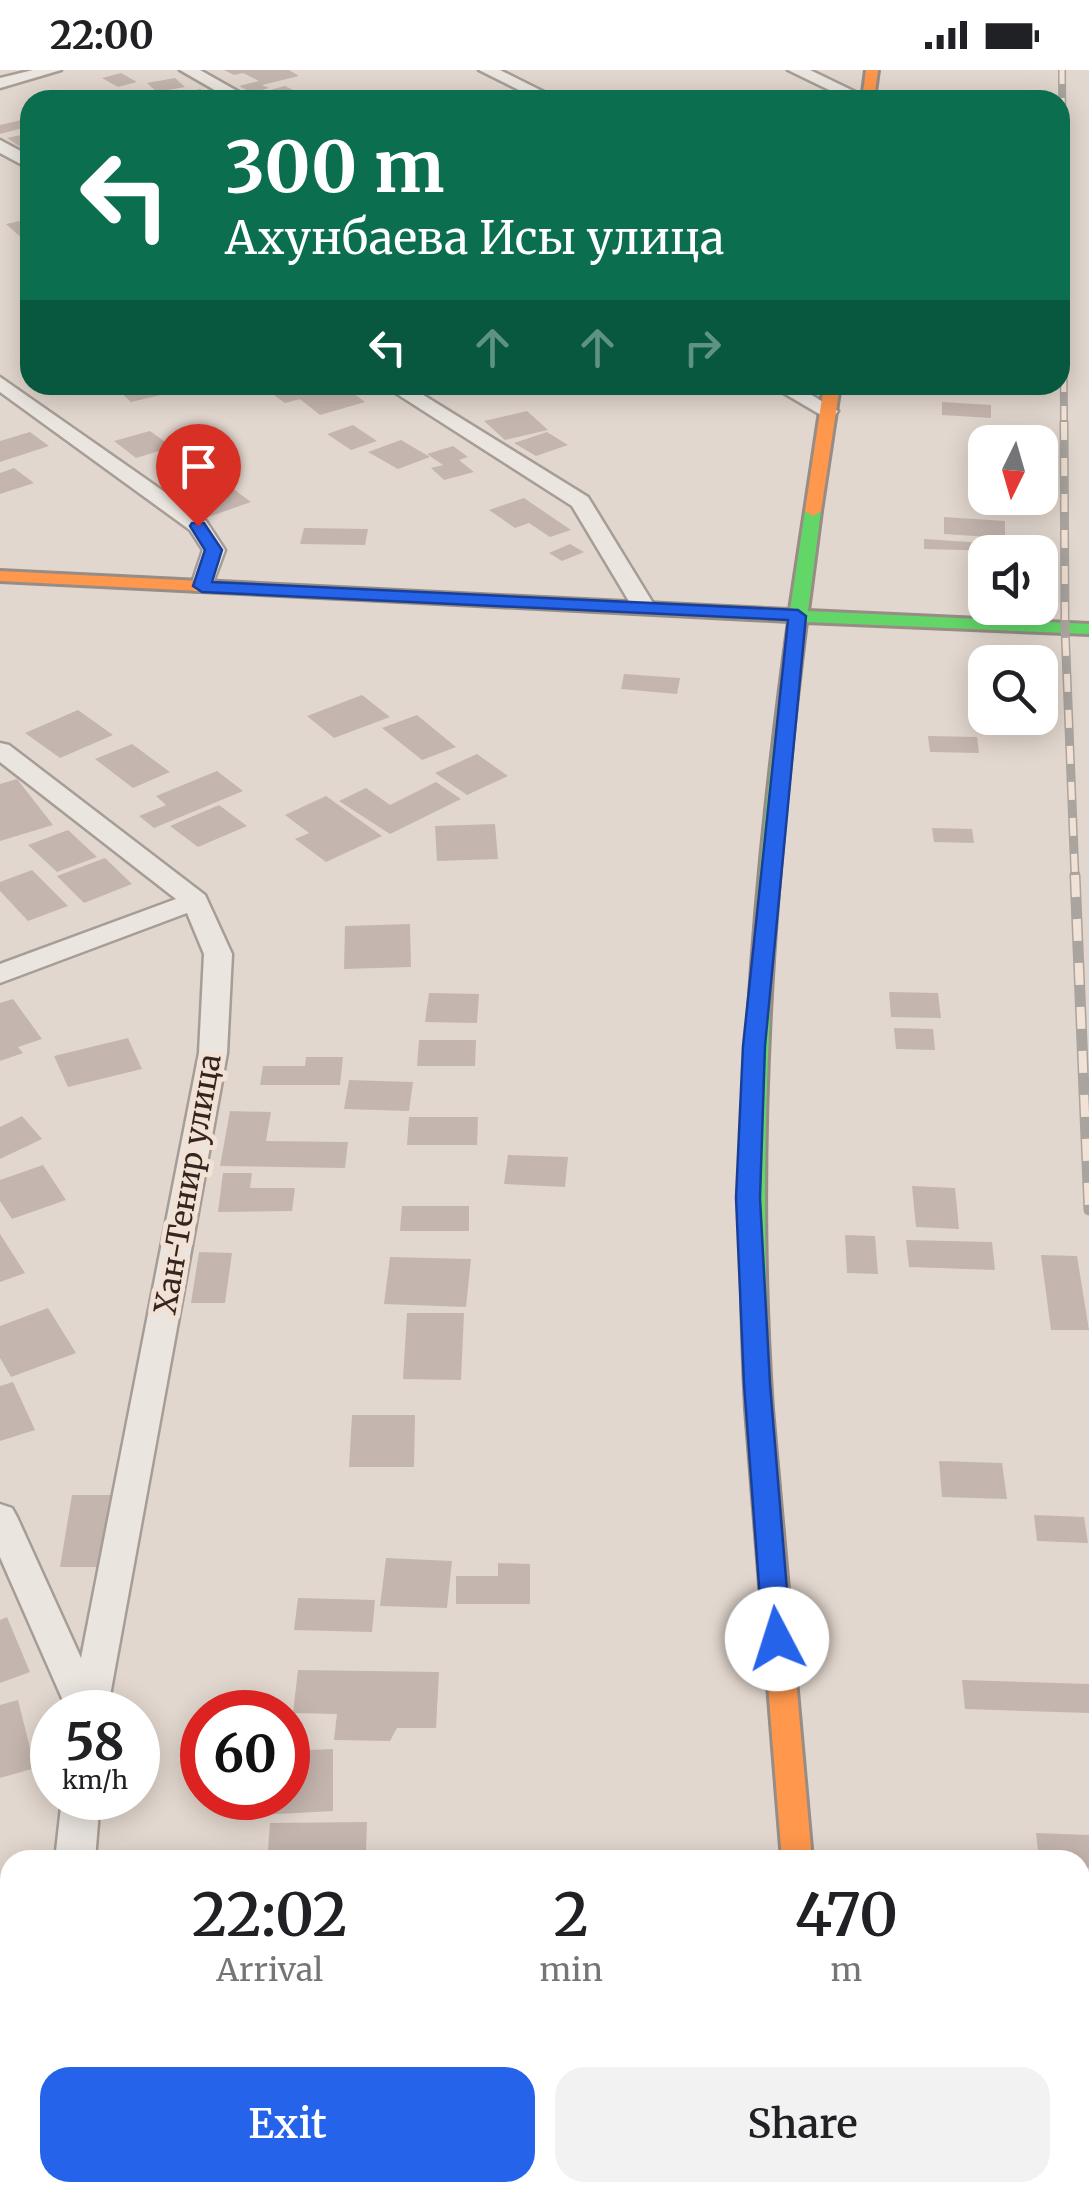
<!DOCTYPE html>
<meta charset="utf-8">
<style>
body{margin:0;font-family:Merriweather,serif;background:#f2f2f2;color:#202124;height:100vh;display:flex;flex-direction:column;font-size:38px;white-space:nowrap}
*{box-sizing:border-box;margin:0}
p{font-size:32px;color:#757577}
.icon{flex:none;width:55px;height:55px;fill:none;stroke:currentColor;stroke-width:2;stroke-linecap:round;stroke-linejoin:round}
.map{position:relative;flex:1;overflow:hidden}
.sheet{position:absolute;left:0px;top:1780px;width:1090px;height:352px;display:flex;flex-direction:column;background:#fff;border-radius:30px 30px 0 0;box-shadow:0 5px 25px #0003}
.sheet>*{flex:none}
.banner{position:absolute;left:20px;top:20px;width:1050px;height:305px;border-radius:30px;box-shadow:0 5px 25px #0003;background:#0b6e4f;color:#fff;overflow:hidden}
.needle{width:65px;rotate:185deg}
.controls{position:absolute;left:968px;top:355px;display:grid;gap:20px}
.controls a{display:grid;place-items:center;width:90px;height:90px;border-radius:20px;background:#fff;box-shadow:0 5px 25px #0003;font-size:50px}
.speed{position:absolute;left:30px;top:1620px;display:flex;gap:20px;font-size:50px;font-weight:700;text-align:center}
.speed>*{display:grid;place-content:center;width:130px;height:130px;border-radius:50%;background:#fff;box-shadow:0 5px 25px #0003;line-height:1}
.speed small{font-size:25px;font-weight:400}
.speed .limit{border:15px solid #d22;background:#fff;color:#111}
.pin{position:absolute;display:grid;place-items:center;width:85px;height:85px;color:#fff;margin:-102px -42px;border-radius:50% 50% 50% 0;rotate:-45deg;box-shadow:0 0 10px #0007}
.pin .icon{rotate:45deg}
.me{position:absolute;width:110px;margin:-55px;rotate:355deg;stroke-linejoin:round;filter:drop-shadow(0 0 8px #0008)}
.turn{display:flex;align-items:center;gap:35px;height:210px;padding:0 40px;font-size:45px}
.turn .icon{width:130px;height:130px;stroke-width:2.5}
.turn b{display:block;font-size:70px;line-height:85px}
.lanes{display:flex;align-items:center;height:95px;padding:0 40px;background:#0003;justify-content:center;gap:50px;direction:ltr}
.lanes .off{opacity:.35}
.eta{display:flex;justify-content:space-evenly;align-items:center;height:170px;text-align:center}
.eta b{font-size:60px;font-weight:600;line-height:70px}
.button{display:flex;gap:20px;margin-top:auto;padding:20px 40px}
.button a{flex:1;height:115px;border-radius:30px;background:#2563eb;color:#fff;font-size:40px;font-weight:600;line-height:115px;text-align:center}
.button a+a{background:#f2f2f2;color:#202124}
.status{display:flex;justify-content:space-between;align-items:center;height:70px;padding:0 50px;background:#fff;direction:ltr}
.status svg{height:28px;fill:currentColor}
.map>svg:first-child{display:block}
</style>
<div class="status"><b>22:00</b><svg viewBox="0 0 49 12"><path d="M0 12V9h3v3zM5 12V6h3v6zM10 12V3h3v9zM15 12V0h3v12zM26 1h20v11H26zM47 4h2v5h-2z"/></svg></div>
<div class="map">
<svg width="1089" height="2132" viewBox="0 0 1089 2132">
<rect width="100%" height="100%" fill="#e2d7ce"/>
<path fill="#c5b5af" d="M224,0H289L299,6L262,15L269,18L252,23L239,16L259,11L243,3L234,5Z
M121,3L137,12L118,17L102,8Z
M175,8L185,17L157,22L147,13Z
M285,16L305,26L272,30L259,23Z
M200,19L213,25L197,30L169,27Z
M22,50L30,56L0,64V55Z
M26,64L30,66L28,82L7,68Z
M30,149V168L24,170L6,154Z
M113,315H160L169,323L131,332Z
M271,315H343L320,324L345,317L365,332L320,345L300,329L285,333L263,317Z
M942,332L991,335V348L942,345Z
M527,341L548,360L505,370L484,351Z
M353,355L377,371L351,380L327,364Z
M150,361L172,377L136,388L114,371Z
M30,362L49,376L0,392V371Z
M547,362L568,375L536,386L514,373Z
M401,370L430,387L398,399L368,382Z
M453,376L468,387L459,390L474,402L444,410L431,398L443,395L427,384Z
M203,397L219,411L182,421L166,407Z
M14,398L34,413L0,424V403Z
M232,418L251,432L205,448L186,434Z
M524,428L571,460L550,467L529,453L515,458L489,440Z
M944,447L1005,451V468L944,464Z
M304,458L368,459L365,475L300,474Z
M924,469L1031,476L1032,482L924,479Z
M570,474L584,482L562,491L549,483Z
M624,604L680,608L677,624L621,619Z
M362,625L390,647L334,668L307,646Z
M78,640L113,665L60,688L25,663Z
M417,645L456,677L422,690L382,658Z
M928,666L977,667L979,683L930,682Z
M132,674L170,702L133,718L95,689Z
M477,684L508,706L467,725L435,703Z
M217,701L243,721L154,758L139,746L166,735L156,726Z
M17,709L53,755L0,771V714Z
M436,712L461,729L390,764L339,731L366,718L390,735Z
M326,726L382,766L326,792L295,769L309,763L285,745Z
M219,735L247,756L198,777L170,756Z
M495,754L498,789L437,791L435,756Z
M932,758L972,759L974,773L934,772Z
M68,760L97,787L57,802L28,775Z
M105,788L132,814L84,833L57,806Z
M32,800L68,836L28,851L0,821V812Z
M410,854L411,897L344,899L345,856Z
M889,922L938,923L941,948L891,947Z
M429,923L479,924L477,953L425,952Z
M13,929L42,969L18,977L23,983L0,991V933Z
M894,958L933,959L935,980L896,979Z
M128,968L142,999L68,1017L54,986Z
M419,970H476L475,996H417Z
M306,987H343L340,1015H260L263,996H305Z
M349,1010L413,1012L409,1041L344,1039Z
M230,1041L271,1042L266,1071L348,1072L345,1098L220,1096Z
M22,1046L42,1069L0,1089V1057Z
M409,1047H478L477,1075H407Z
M508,1085L568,1087L565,1117L504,1114Z
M43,1095L66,1130L12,1149L0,1131V1110Z
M223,1103H252L250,1118H295L292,1141L218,1142Z
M912,1116L955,1118L959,1159L916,1157Z
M402,1136H469V1161H400Z
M0,1164L25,1203L0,1212Z
M845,1165L875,1166L878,1204L847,1203Z
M906,1170L992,1172L995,1200L909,1197Z
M199,1182L232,1183L225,1233H191Z
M1041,1185L1077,1186L1089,1260H1051Z
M390,1187L471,1189L466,1237L384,1234Z
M48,1238L76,1283L11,1307L0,1288V1256Z
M407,1243H464L461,1310L403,1309Z
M13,1312L35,1360L0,1371V1316Z
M352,1345H415L414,1397H349Z
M939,1391L1002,1393L1007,1429L942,1427Z
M72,1425H112L101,1497H60Z
M1034,1445L1084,1447L1088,1473L1037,1471Z
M386,1488L452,1491L447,1538L380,1536Z
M498,1493L530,1494V1534H456V1506H498Z
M298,1528L375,1530L372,1562L294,1560Z
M7,1547L30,1602L0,1613V1550Z
M298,1600L439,1602L436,1658H397L390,1671L334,1670L337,1644L293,1643Z
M962,1610L1089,1614V1643L965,1639Z
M18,1630L35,1698L0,1708V1635Z
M333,1679V1741L259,1745L260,1728H288V1681Z
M367,1752L366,1780H268L270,1753Z
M1036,1763L1089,1765V1798L1080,1797V1790H1039Z
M0,1995H10V2104H0Z
M360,2122V2132H278V2124Z"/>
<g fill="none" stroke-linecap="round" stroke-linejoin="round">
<defs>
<path id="street" d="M33,0H61L0,18V8Z
M180,0H200L253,30H232Z
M479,0H500L560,30H539Z
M788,0H810L872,30H850Z
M0,70L30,86V99L0,83Z
M0,307L206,451L225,480L210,521H194L191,516L203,480L190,460L0,322Z
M383,315H407L588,427L656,538L652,543H636L572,436Z
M770,315H795L838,341L835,345H821Z
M0,673L9,675L205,825L232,884L227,983L107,1642H68L0,1487V1434L12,1438L17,1447L81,1588L199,983L204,884L187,843L0,913V894L176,829L0,692Z
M62,1728H100L95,1790H55Z
M22,2122H66V2132H22Z"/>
<path id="fast" d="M813,436L821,441L808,541L1089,554V564L806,552C773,818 754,1071 772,1339L768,1346H750L746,1339C732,1072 753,815 789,551L399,531L390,526L399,521L790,540L805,441Z
M811,2122H843L844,2132H812Z"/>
<path id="slow" d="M866,0H878L874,30H862Z
M824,315H840L821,441L813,446L805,441Z
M0,501L399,521L408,526L399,531L0,511Z
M759,1330L768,1332L772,1339L812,1790H782L746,1339L750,1332Z"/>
</defs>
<use href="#street" stroke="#a79d97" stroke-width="5"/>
<use href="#fast" stroke="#978d86" stroke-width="6"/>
<use href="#slow" stroke="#978d86" stroke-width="6"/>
<use href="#street" fill="#eae5df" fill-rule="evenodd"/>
<use href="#fast" fill="#63d668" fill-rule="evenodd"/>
<use href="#slow" fill="#ff974d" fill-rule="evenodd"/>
<defs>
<path id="rail-far2" d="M1062,0L1064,354"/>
<path id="rail-far1" d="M1064,352L1065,558L1075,807"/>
<path id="rail" d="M1075,805L1089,1140"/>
</defs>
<use href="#rail-far2" stroke="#aaa49f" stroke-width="8"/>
<use href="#rail-far1" stroke="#aaa49f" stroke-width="9"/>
<use href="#rail" stroke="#aaa49f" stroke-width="11"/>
<use href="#rail-far2" stroke="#f2e2d5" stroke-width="5" stroke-dasharray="14" stroke-linecap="butt"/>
<use href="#rail-far1" stroke="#f2e2d5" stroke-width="6" stroke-dasharray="18" stroke-linecap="butt"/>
<use href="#rail" stroke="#f2e2d5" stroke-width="8" stroke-dasharray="22" stroke-linecap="butt"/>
</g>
<path fill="#2563eb" stroke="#184099" stroke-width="2.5" d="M192,453H204L222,480L212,512L798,540L806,546L765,976L760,1128L770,1314L791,1569L787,1577L777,1580L767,1577L763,1569L744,1314L736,1128L743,976L788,550L202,522L193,516L205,480L190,456Z"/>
<g text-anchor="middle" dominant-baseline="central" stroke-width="10" stroke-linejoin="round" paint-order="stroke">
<g font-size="30" fill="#352520" stroke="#f2e2d5">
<text transform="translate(187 1114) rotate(-80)">Хан-Тенир улица</text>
</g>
</g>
</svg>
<div class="controls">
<a><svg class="needle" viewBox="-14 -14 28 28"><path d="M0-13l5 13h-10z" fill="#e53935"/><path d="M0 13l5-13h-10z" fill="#757577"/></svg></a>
<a><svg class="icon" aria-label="sound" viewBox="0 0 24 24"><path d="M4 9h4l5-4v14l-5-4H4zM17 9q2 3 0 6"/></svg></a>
<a><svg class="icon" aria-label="search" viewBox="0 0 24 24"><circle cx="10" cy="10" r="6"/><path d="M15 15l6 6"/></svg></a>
</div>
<div class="speed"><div>58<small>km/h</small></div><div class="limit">60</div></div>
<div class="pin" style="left:198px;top:456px;background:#d93025"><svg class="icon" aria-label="arrive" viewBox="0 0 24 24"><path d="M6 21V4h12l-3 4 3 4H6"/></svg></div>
<svg class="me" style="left:777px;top:1569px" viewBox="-20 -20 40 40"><circle r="19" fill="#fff"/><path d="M0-13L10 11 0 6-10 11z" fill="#2563eb"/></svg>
<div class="banner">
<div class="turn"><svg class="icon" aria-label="left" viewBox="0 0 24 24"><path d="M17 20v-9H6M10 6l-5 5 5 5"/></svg><div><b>300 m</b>Ахунбаева Исы улица</div></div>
<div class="lanes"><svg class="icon" aria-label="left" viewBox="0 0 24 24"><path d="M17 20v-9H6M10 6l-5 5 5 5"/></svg><svg class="icon off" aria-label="ahead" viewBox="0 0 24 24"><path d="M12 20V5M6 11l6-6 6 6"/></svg><svg class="icon off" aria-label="ahead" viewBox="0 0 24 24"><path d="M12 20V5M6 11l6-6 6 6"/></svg><svg class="icon off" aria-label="right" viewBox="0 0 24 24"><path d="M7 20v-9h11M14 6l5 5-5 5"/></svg></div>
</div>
<section class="sheet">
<div class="eta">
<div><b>22:02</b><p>Arrival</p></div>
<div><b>2</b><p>min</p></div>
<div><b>470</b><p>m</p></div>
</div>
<div class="button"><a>Exit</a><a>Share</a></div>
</section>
</div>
